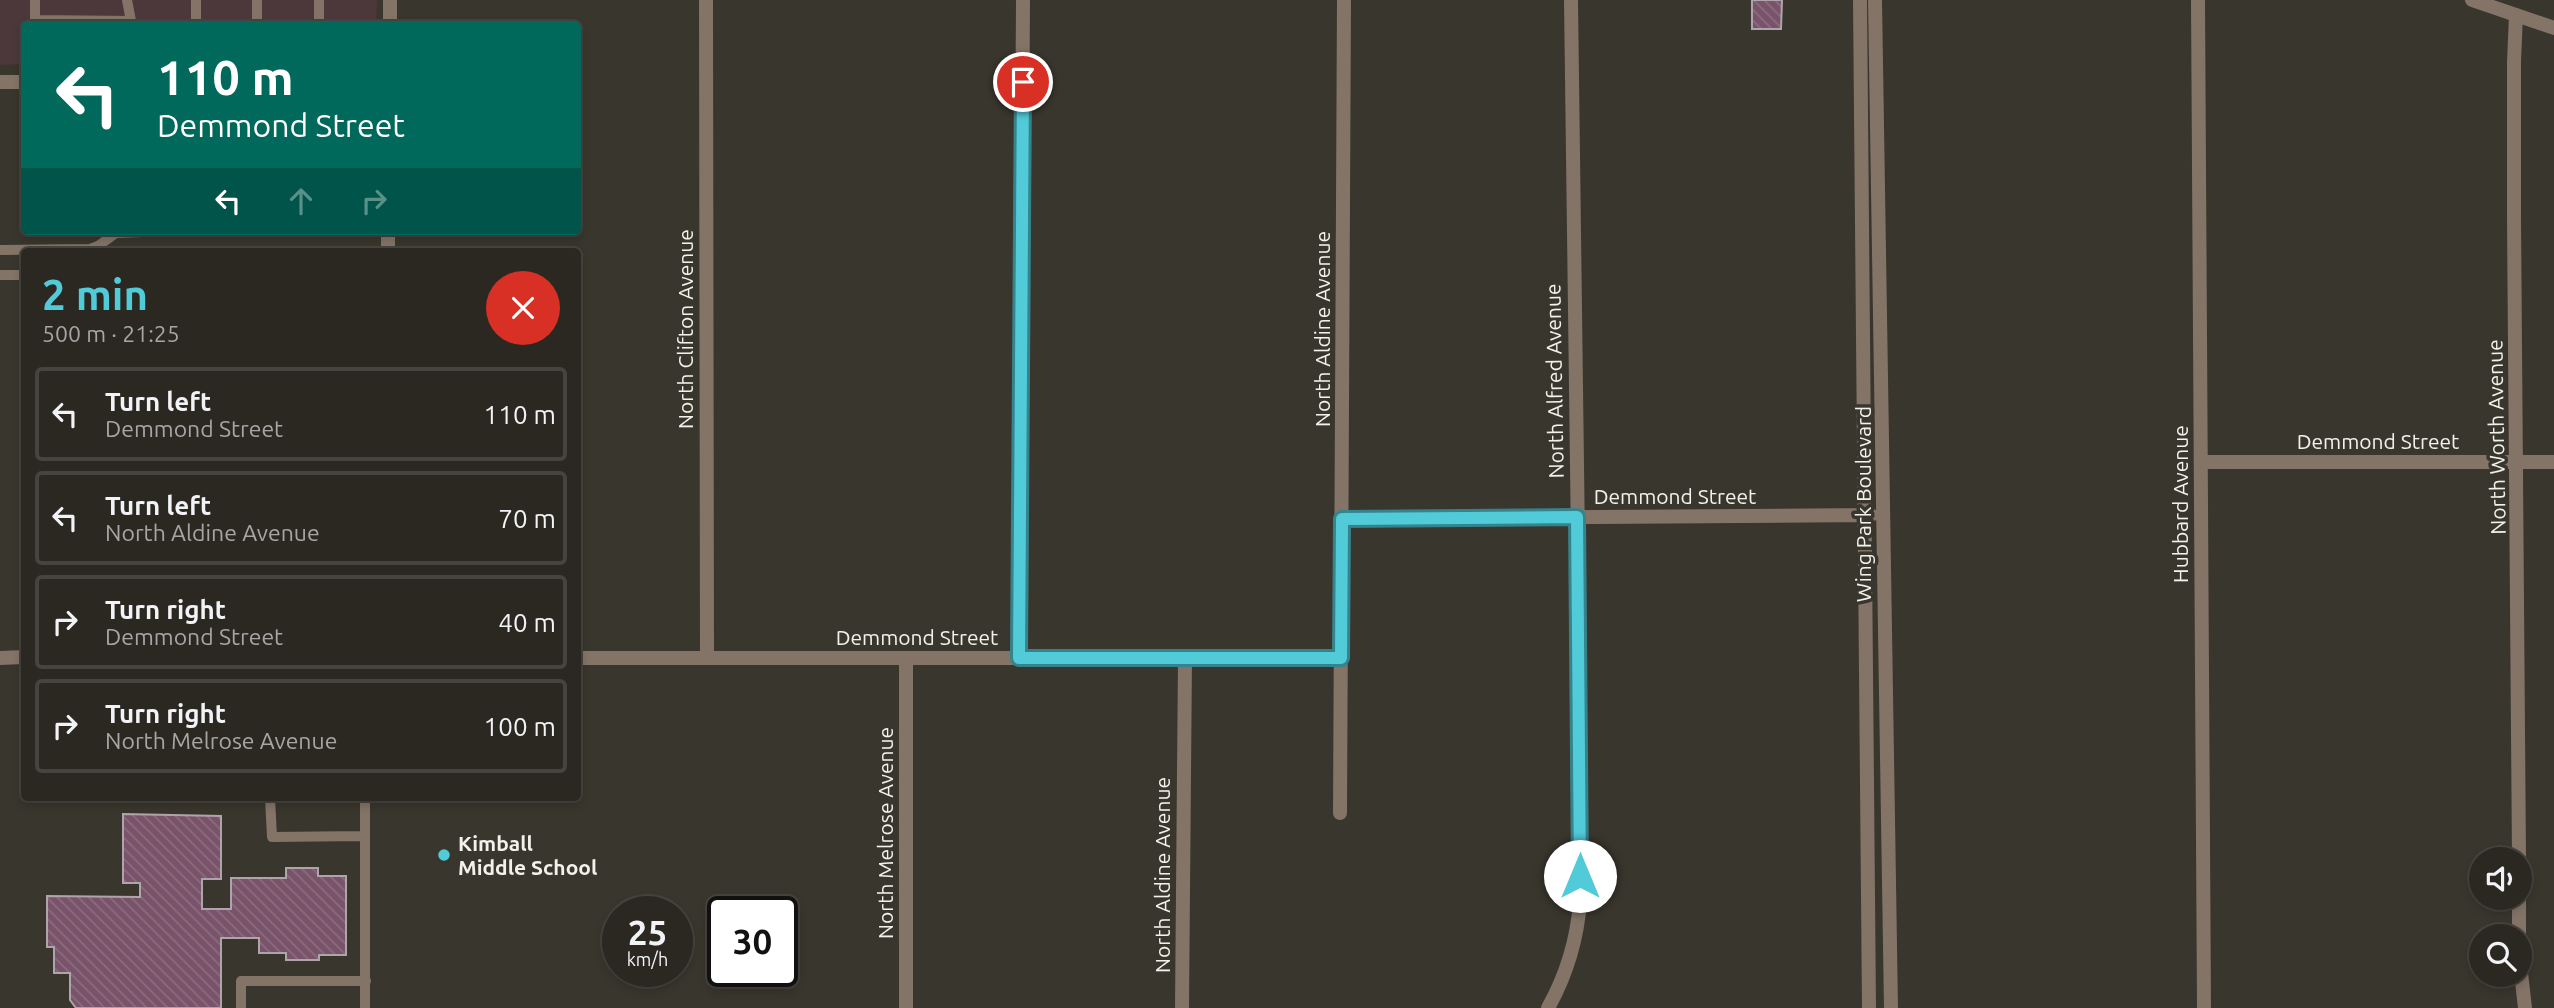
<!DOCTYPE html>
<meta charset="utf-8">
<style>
body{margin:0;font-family:Ubuntu,sans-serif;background:#33302a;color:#f1f3f6;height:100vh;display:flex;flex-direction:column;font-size:26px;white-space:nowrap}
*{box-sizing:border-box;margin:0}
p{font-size:23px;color:#a6a6a5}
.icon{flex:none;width:38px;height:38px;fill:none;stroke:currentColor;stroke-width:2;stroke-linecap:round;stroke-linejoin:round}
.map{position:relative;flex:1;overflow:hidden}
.drawer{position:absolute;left:21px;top:248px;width:560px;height:553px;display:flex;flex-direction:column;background:#2b2822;border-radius:7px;box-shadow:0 4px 10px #0003,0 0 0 2px #474440}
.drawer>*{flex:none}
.top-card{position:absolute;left:21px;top:21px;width:560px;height:214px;border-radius:7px;box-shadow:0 4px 10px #0003,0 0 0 2px #474440;background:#00695c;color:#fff;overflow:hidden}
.tools{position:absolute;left:2469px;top:847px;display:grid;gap:14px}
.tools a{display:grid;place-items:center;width:63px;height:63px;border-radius:50%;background:#2b2822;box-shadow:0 4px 10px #0003,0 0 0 2px #474440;font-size:35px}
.speed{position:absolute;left:602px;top:896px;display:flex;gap:14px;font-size:35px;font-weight:700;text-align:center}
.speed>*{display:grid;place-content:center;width:91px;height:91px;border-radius:50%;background:#2b2822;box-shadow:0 4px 10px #0003,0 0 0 2px #474440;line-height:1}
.speed small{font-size:18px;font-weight:400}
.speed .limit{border:4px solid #111;border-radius:10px;background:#fff;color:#111}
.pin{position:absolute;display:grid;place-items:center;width:60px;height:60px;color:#fff;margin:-30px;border:4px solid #fff;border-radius:50%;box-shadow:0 2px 7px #0007}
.me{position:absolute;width:77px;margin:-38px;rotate:0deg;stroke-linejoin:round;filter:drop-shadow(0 0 5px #0008)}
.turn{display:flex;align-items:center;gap:24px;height:147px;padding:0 21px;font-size:32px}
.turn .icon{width:91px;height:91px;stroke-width:2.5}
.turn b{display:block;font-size:49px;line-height:60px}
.lanes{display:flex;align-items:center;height:66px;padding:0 21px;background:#0003;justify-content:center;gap:35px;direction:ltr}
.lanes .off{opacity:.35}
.round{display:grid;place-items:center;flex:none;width:74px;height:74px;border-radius:37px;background:#33302a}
.headline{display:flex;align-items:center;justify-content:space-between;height:119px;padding:0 21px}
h1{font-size:42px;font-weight:600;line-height:52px;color:#52cbd9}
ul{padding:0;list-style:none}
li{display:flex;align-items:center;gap:21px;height:94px;margin:0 14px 10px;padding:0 7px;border:4px solid #474440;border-radius:7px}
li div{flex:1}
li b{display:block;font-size:26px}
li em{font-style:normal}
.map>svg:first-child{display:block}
</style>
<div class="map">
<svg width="2554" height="1008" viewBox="0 0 2554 1008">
<defs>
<pattern id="building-back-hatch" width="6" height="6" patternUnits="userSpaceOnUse" patternTransform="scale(1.75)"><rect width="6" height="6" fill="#78536a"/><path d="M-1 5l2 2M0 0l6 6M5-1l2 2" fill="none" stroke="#8c6c7f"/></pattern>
</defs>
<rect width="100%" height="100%" fill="#39362d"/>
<path fill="#4c383b" d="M0,0H377L376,24H24V64L0,65Z"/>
<path fill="url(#building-back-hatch)" stroke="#b0a4ab" stroke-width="2" d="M1752,0H1782L1781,29H1752Z
M123,814L221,816V879H202V909H231V878H286V868H318V876H346V955H319V960H286V953H259V938H221V1008H76L70,1000V973H54V947H47V896L140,897V883H123Z"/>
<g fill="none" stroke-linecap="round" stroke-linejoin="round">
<path stroke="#837467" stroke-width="10" d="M127,0L131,21
M257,0V24
M319,0V24
M35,20L131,21V24
M35,24V0
M196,24V0
M0,250L90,249L98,246L116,233L171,231
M0,275H24
M270,798L272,837L365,836V798
M241,1008V981H366
M365,1008V836"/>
<path stroke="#837467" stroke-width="14" d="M706,0L707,658
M1860,0L1869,1008
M1875,0C1883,336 1887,672 1891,1008
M2198,0L2204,1008
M2516,15L2514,62V219L2519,859
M390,24V0
M0,82H24
M388,252V231
M2202,462H2554
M1342,519L1871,515
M0,658L24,657
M578,658H1341
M1019,658L1023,0
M1340,813L1344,0
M2519,898V936
M2520,964L2525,1008
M906,1008V658
M1182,1008L1185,658
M1548,1008C1567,974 1577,941 1580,902V697L1571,0"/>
<path stroke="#837467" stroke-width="14" d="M2472,0L2554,28"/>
</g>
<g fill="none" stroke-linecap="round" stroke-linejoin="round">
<defs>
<path id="route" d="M1023,82L1019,658H1341L1342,519L1577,517L1580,876"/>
</defs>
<use href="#route" stroke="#35848d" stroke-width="18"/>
<use href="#route" stroke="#52cbd9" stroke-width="12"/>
</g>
<circle fill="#52cbd9" stroke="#39362d" stroke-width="2.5" cx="444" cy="855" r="7"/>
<g text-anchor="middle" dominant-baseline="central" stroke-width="7" stroke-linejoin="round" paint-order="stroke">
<g font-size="21" fill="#f2f1eb" stroke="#39362d">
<text transform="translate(685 329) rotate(-90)">North Clifton Avenue</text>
<text transform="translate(1322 329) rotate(-90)">North Aldine Avenue</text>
<text transform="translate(1554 381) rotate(-91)">North Alfred Avenue</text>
<text transform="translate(2496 437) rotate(-91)">North Worth Avenue</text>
<text x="2378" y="441">Demmond Street</text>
<text x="1675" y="496">Demmond Street</text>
<text transform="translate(1863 504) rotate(-90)">Wing Park Boulevard</text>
<text transform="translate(2180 504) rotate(-90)">Hubbard Avenue</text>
<text x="917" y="637">Demmond Street</text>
<text transform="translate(885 833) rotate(-90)">North Melrose Avenue</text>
<text transform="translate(1162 875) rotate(-90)">North Aldine Avenue</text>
</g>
<g font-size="21" font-weight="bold" fill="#f2f1eb" stroke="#39362d" text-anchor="start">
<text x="458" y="843">Kimball<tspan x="458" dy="24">Middle School</tspan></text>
</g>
</g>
</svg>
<div class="tools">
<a><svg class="icon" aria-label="sound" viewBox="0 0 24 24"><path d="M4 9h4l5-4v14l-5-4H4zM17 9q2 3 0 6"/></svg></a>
<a><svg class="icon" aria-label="search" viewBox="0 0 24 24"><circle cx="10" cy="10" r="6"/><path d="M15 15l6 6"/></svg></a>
</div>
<div class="speed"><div>25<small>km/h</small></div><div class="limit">30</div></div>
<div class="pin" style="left:1023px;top:82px;background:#d93025"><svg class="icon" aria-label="arrive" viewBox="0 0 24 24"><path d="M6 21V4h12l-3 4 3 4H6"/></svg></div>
<svg class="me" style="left:1580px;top:876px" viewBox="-20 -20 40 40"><circle r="19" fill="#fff"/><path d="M0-13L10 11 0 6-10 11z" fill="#52cbd9"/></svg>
<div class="top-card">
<div class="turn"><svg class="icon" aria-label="left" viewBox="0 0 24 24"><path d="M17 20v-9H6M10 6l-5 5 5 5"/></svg><div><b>110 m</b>Demmond Street</div></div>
<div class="lanes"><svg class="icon" aria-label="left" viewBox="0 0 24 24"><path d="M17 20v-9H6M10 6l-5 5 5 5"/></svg><svg class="icon off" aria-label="ahead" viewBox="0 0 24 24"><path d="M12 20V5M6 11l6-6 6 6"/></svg><svg class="icon off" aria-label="right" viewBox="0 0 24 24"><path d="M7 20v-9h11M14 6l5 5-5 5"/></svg></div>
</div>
<section class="drawer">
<div class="headline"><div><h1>2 min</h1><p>500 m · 21:25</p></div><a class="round" style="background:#d93025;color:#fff"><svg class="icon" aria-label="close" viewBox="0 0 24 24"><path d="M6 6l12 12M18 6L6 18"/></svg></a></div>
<ul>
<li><svg class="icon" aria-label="left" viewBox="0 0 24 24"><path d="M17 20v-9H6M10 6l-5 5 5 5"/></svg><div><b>Turn left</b><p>Demmond Street</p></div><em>110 m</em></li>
<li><svg class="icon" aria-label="left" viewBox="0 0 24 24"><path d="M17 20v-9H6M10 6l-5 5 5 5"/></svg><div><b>Turn left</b><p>North Aldine Avenue</p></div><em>70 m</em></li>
<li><svg class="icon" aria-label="right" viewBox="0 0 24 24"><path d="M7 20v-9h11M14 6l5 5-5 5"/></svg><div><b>Turn right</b><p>Demmond Street</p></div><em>40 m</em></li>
<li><svg class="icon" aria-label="right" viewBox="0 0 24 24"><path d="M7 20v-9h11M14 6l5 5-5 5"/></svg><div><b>Turn right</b><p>North Melrose Avenue</p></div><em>100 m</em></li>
</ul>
</section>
</div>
